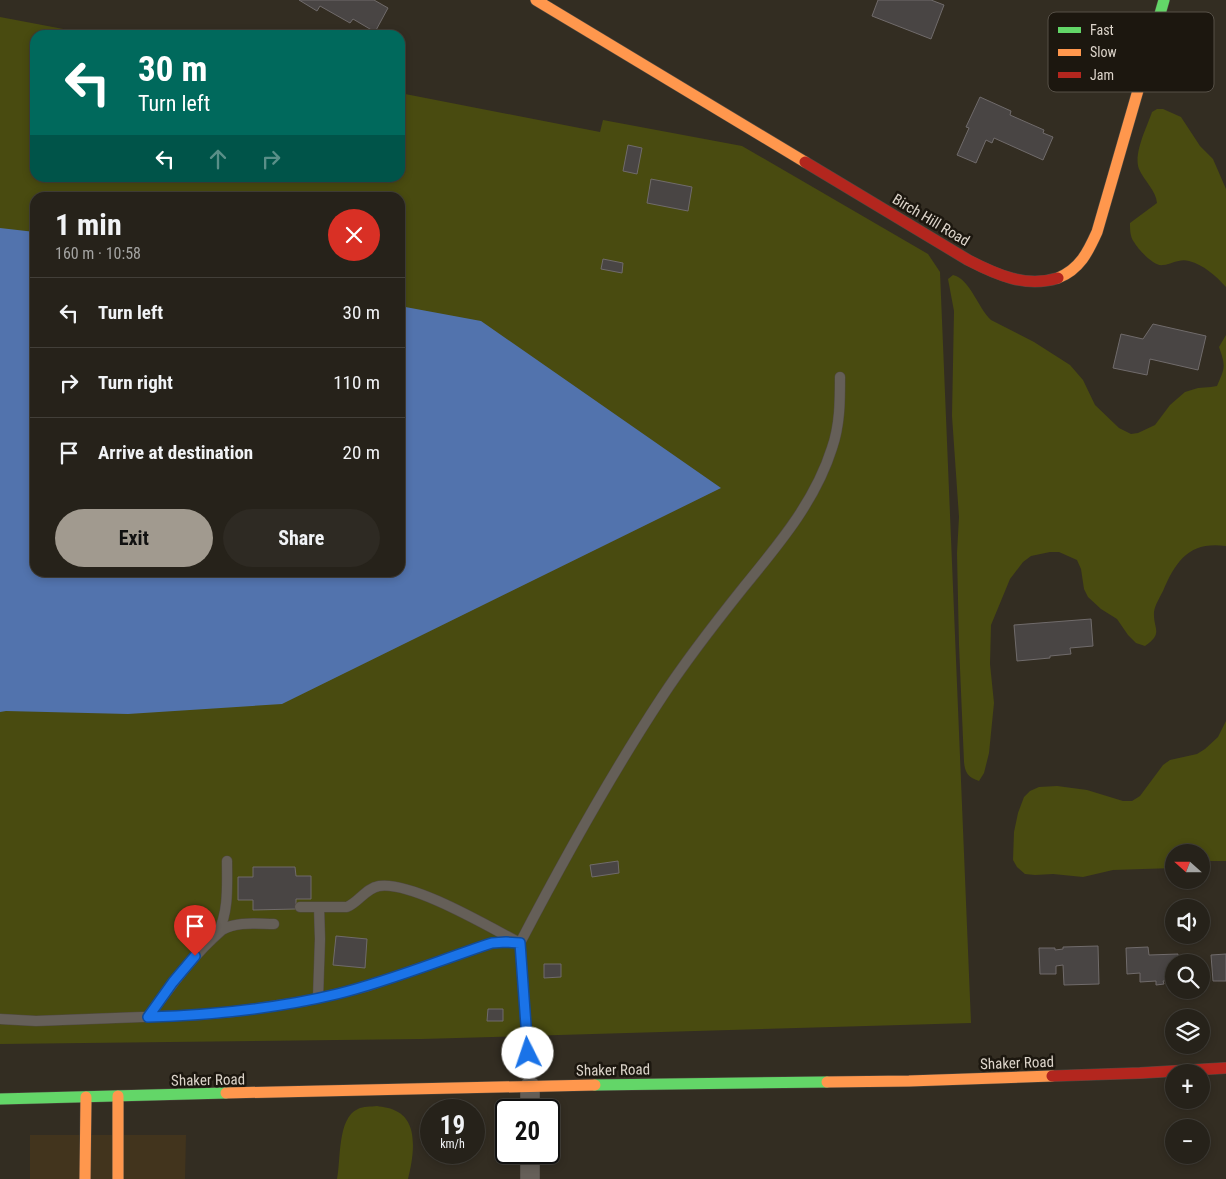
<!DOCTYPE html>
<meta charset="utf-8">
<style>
body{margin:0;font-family:"Roboto Condensed",sans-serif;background:#2e2a23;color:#f1f3f6;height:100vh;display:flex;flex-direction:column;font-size:19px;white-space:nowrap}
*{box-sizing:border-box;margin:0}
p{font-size:16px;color:#a4a4a2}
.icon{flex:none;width:28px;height:28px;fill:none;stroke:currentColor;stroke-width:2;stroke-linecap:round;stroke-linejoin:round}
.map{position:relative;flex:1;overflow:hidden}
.side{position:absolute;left:30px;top:192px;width:375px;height:385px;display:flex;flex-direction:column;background:#26221a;border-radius:15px;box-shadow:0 2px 8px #0003,0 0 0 1px #423f39}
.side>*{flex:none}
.banner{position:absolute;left:30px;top:30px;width:375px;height:152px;border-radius:15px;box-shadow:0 2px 8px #0003,0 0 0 1px #423f39;background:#00695c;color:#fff;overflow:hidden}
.needle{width:32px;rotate:291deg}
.fabs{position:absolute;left:1165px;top:844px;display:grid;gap:10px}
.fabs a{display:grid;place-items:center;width:45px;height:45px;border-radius:50%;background:#26221a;box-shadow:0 2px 8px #0003,0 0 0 1px #423f39;font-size:25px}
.speed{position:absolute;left:420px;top:1099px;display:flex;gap:10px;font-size:25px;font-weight:700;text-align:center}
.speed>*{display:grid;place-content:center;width:65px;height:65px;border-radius:50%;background:#26221a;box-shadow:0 2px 8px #0003,0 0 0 1px #423f39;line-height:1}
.speed small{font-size:12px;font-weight:400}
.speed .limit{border:2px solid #111;border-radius:8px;background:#fff;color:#111}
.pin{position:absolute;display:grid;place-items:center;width:42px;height:42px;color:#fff;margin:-51px -21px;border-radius:50% 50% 50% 0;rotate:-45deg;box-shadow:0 0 5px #0007}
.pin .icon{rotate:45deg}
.me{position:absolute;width:55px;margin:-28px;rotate:356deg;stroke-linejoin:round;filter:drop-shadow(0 0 4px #0008)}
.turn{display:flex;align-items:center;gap:18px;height:105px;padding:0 25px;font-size:22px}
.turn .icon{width:65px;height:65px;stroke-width:2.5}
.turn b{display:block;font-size:35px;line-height:42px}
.lanes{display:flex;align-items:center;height:48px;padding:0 25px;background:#0003;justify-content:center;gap:25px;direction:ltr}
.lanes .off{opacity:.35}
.round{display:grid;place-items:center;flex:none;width:52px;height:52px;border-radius:26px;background:#2e2a23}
.overview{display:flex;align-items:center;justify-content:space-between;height:85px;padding:0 25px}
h1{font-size:30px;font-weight:700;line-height:38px}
.action{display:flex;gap:10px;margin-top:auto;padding:10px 25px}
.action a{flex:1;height:58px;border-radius:30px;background:#a19a8f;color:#111;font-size:20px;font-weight:700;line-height:58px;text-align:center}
.action a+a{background:#2e2a23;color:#f1f3f6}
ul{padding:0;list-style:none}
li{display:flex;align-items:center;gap:15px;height:70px;padding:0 25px;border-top:1px solid #423f39}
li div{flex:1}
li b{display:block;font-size:19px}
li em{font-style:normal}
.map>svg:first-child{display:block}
</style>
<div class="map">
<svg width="1226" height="1179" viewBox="0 0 1226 1179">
<rect width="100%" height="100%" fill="#332d22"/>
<path fill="#42341d" d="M30,1135H186L185,1179H30Z"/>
<path fill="#494b10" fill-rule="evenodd" d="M0,17L95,35H35V178H400V93L600,132L603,120L742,146L928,254L940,272L971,1023L422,1039L0,1044ZM35,198H400V572H35Z
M1157,109H1163L1181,117L1200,146L1213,159L1226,189V287C1216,276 1204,265 1189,261C1180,258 1172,264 1163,265C1154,267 1138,249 1134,242C1130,237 1130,229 1130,223L1157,203C1156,190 1144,181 1139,169C1133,154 1147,127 1152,112Z
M953,275C970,279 978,308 991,320L1034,342L1070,365L1083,380L1095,405L1119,428L1131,434L1138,433L1155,425L1170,405L1185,392L1198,388L1211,387L1217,386C1225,367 1226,367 1219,347L1226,335V546C1190,541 1176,560 1163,591C1160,597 1155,605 1154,612C1153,629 1164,633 1145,646L1136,643L1128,635L1117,619L1101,609L1088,597L1084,589L1081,569L1077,560L1059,552H1050L1031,556L1023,562L1010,579L991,625L990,664L994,703L989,753L984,773L979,781C968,777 965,773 964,762L959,645L957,553L959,517L952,416L954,311L948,279Z
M1226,721V861H1201V852H1174V868L1113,870L1083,877L1053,874L1035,875L1025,874L1017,867L1013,860L1014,832L1018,813L1024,797L1030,791L1039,787L1057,786L1087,790L1123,801H1132L1140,796L1163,765L1170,760L1197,754L1205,749L1218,737Z
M377,1106C383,1107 391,1108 396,1111C420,1122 413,1159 408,1179H337C341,1161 337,1118 358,1109C363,1106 371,1107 377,1106Z"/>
<path fill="#5273ad" d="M0,228L35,232V572H400V306L481,321L721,488L282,704L128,714L6,711L0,712Z"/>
<path fill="#494544" stroke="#706b6b" d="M299,0H374L388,8L375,32L353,19L350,23L320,6L317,11Z
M878,0H931L944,5L931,39L872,16Z
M980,97L1011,111L1010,115L1044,130L1043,133L1053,137L1043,160L994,138L992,143L986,140L976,163L957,155L969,128L966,127Z
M628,145L642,148L637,174L623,171Z
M651,179L692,187L688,211L647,203Z
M603,259L623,263L622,273L601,269Z
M1153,324L1206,336L1198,370L1150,359L1147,375L1113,368L1121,334L1143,339Z
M1091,619L1093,646L1070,648L1071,654L1050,656V658L1017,661L1014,625Z
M618,861L619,873L592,877L590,865Z
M253,867H295L296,876H311V899H296V909L253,910V900H238V877H253Z
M336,936L367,939L365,968L333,965Z
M1098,946L1099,984L1064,985L1063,965L1056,966V974H1040L1039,948H1055V950L1063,949V947Z
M1148,947L1149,955L1178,954V962H1174V980L1163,981L1164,984L1156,985V981L1140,982V973L1127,974L1126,948Z
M1226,954V981H1213L1211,955Z
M544,964H561V977L544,978Z
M488,1009H503V1021H487Z"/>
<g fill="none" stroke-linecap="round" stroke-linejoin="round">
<defs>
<path id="lane" d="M300,907H347C359,902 366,888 379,886C412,881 489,927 520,943C564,859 610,776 662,697C687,659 715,623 743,588C778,545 815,502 832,448C840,425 840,401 840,377
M218,933C229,911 227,885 227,861
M318,998L320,939L319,907
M148,1017C171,986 193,955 222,930C237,921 257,924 274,924
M0,1019L36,1021L195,1015L232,1012L306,1001L365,987L492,943L506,942L520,943L530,1085"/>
<path id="street" d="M530,1086V1110
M530,1179V1152"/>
<path id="fast" d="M1141,80L1164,0
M595,1085L827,1082
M0,1099L226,1093"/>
<path id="slow" d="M536,0L805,162
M1058,278C1080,269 1088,252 1097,232L1141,80
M827,1082L909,1081L1052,1076
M226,1093L595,1085
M118,1096V1179
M85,1179L86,1097"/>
<path id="jam" d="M805,162L968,260C997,275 1026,288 1058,278
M1052,1076L1140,1073L1226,1068"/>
</defs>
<use href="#lane" stroke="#504a42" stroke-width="11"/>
<use href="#street" stroke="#504a42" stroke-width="20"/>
<use href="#fast" stroke="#504a42" stroke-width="12"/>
<use href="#slow" stroke="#504a42" stroke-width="12"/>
<use href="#jam" stroke="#504a42" stroke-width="12"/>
<use href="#lane" stroke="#655f58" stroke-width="10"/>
<use href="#street" stroke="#655f58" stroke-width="19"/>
<use href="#fast" stroke="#63d668" stroke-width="11"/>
<use href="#slow" stroke="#ff974d" stroke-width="11"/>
<use href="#jam" stroke="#b3261e" stroke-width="11"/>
</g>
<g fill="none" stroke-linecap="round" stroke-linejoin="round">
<defs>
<path id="route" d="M195,956L173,982L148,1017C212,1015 275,1009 337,994C390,981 440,960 492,943L506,942L520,943L528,1053"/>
</defs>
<use href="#route" stroke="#114b97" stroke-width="12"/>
<use href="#route" stroke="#1a73e8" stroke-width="9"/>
</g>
<g text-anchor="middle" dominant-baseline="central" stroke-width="5" stroke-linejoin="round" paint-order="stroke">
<g font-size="15" fill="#dcd4ca" stroke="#1c170f">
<text transform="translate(931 220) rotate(31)">Birch Hill Road</text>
<text transform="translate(1017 1063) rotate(-2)">Shaker Road</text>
<text transform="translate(613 1070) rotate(-1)">Shaker Road</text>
<text transform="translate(208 1080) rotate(-1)">Shaker Road</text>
</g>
</g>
<rect x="1048" y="12" width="166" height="80" rx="8" fill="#1c170f" stroke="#565047" stroke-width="1"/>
<rect x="1058" y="27" width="23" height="6" fill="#63d668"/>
<rect x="1058" y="49" width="23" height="7" fill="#ff974d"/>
<rect x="1058" y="72" width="23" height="6" fill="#b3261e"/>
<g font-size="14" fill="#dcd4ca">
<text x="1090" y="35">Fast</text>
<text x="1090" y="57">Slow</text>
<text x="1090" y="80">Jam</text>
</g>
</svg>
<div class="fabs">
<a><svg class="needle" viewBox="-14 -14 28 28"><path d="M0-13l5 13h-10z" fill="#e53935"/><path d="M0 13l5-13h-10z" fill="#a4a4a2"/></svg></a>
<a><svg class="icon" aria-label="sound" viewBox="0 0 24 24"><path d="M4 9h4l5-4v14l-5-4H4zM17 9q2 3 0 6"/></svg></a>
<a><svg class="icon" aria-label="search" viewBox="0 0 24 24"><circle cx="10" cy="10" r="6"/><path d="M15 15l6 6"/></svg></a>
<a><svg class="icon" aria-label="layers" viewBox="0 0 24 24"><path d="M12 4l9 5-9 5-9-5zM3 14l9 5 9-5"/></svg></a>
<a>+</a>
<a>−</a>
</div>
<div class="speed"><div>19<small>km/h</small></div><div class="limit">20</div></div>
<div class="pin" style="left:195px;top:956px;background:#d93025"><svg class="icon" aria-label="arrive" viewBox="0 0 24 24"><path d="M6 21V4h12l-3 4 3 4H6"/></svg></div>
<svg class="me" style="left:528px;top:1053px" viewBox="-20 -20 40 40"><circle r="19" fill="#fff"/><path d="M0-13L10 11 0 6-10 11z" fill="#1a73e8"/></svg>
<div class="banner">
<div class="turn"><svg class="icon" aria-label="left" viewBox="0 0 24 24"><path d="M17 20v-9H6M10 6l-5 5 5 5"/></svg><div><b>30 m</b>Turn left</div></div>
<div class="lanes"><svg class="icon" aria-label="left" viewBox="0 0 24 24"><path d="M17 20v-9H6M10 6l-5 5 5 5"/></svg><svg class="icon off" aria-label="ahead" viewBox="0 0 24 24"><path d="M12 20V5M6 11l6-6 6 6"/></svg><svg class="icon off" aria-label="right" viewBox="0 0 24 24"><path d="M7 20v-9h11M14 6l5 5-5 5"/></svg></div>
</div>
<section class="side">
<div class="overview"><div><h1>1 min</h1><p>160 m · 10:58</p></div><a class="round" style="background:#d93025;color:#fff"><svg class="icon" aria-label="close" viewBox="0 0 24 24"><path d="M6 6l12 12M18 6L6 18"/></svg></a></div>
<ul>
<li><svg class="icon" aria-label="left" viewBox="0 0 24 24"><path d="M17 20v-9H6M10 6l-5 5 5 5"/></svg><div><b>Turn left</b></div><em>30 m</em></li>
<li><svg class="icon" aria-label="right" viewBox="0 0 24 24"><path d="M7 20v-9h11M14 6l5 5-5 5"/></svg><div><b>Turn right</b></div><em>110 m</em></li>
<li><svg class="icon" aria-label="arrive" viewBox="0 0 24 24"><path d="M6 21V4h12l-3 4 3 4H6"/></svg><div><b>Arrive at destination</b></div><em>20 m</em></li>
</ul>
<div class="action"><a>Exit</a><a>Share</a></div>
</section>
</div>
